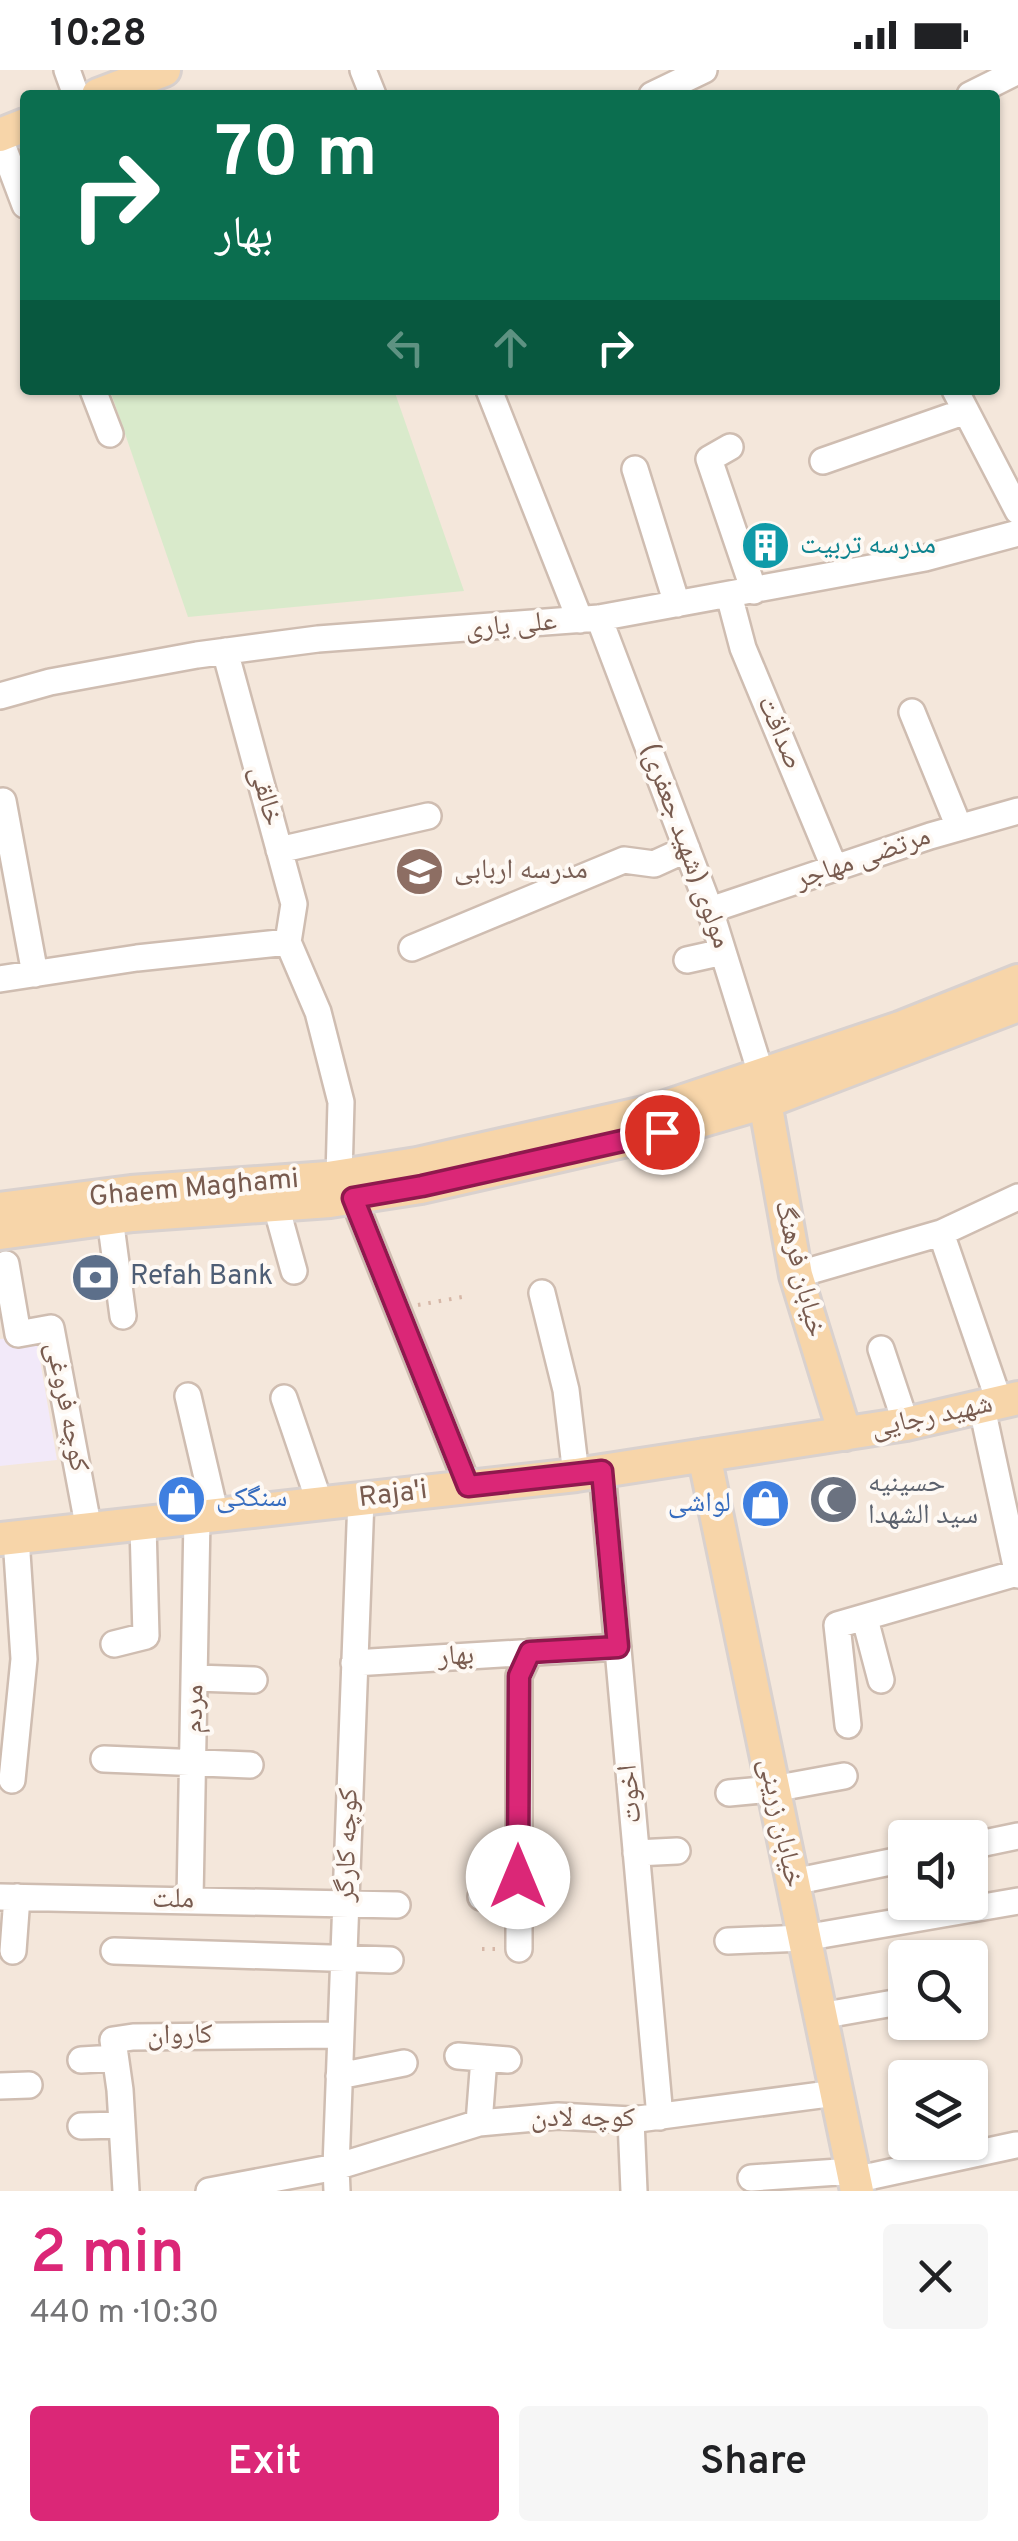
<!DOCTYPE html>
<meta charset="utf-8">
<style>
body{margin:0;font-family:Overpass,"Noto Naskh Arabic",sans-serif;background:#f6f6f6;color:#202124;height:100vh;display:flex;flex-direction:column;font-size:38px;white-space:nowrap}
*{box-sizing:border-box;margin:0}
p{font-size:32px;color:#757577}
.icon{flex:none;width:55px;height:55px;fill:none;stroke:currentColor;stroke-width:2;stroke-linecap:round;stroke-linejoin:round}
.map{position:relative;height:2121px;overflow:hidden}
.details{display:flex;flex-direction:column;background:#fff;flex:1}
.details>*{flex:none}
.guide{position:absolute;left:20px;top:20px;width:980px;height:305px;border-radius:10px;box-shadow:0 2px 8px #0004;background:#0b6e4f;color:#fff;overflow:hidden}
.controls{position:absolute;left:888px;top:1750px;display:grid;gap:20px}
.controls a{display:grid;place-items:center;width:100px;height:100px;border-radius:10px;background:#fff;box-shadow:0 2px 8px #0004;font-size:50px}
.pin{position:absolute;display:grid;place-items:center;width:85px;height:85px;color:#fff;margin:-42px;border:5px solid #fff;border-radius:50%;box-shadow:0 2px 10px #0007}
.me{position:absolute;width:110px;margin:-55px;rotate:0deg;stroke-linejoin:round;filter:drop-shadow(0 0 8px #0008)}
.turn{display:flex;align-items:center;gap:35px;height:210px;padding:0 30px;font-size:45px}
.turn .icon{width:130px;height:130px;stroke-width:2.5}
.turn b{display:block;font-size:70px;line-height:85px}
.lanes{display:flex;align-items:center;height:95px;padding:0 30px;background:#0003;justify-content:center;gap:50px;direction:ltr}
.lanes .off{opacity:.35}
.round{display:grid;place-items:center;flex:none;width:105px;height:105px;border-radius:10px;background:#f6f6f6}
.overview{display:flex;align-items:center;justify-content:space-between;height:170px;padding:0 30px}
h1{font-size:60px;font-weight:600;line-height:75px;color:#db2777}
.cta{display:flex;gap:20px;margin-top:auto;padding:20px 30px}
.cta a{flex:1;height:115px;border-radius:10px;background:#db2777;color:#fff;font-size:40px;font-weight:600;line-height:115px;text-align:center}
.cta a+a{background:#f6f6f6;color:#202124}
.status{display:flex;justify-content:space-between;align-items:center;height:70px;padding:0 50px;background:#fff;direction:ltr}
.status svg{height:28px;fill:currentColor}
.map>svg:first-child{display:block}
</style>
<div class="status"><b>10:28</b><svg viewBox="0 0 49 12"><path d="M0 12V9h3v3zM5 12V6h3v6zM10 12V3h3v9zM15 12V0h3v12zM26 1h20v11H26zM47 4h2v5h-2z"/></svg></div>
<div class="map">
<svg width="1018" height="2121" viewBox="0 0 1018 2121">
<rect width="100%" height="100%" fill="#fcf5ed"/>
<path fill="#f4e7db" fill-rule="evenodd" d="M0,0H1018V2121H0ZM25,25H995V320H25ZM905,1768H970V1832H905ZM905,1888H970V1952H905ZM905,2008H970V2072H905Z"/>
<path fill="#f2e9f9" d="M36,1266L57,1390L0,1396V1269Z"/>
<path fill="#d9eacb" d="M110,320H394L464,521L188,547Z"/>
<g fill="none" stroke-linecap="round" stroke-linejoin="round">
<defs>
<path id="minor" d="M67,0L76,25
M363,0L373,25
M652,25L704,0
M970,25L1018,1
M0,69L25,135
M93,320L110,364
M489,320L580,550
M955,320L1018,441
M730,377L709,389L754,521
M823,391L966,341
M635,399L677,534
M729,525L743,578L835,799
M599,548L710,840L762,1007
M225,581L294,834L288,872L318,942L341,1032L339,1107
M0,626L50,612L197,585L318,569L599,548L925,488L1018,463
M912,642L959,757
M3,731L35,904
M279,780L428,746
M710,840L930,766L1018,741
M412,878L624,790L654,794L687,779
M687,890L723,882
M0,909L137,888L288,872
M353,1128L468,1416
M276,1136L294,1201
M110,1148L123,1246
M941,1163L1000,1334
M6,1194L18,1264L51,1258L89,1460
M796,1205L941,1163L1018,1127
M542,1223L566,1320L576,1405
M881,1279L906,1354
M188,1326L216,1446
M284,1328L320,1434
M982,1338L1018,1505
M602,1401L660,2047
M865,1549L881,1610
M114,1574L146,1566L143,1455
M354,1593L618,1577
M196,1608L254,1610
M848,1655L837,1555L1017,1503
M104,1689L250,1695
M12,1710L24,1589L16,1468
M729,1723L773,1719L844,1706
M970,1776L1018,1766
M636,1783L677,1781
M519,1807H554
M793,1812L905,1789
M0,1827L397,1835
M481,1827L519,1830
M190,1830L197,1448
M728,1871L804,1868L1018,1831
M519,1879V1606L530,1582
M13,1881L17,1827
M114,1881L390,1890
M820,1946L905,1931
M458,1986L508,1990
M81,1990L115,1988
M339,2006L404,1993
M0,2016L29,2015
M631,2050L634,2121
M479,2053L484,1988
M81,2056L121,2055
M751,2108L853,2101
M854,2110L1016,2075
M126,2121L120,2020L113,1970L133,1967L340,1965
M209,2121L336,2097L479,2053L558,2046L631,2050L836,2023
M337,2121L336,2097L361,1429"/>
<path id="major" d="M98,25L164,0
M0,65L25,55
M765,1032L796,1205L845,1364
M0,1139L131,1122L328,1108L417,1094L657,1040L900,958L1018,911
M0,1163L133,1145L330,1131L421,1117L662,1062L765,1032L1018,935
M704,1385L857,2121
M0,1469L576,1405L906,1354L1018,1328"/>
</defs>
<use href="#minor" stroke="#cfbdb1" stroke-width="30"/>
<use href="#major" stroke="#d9d1ce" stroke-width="38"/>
<path stroke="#d6b7a7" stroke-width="4" stroke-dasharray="2.5 8" stroke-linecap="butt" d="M418,1235L462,1227
M482,1879H499"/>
<use href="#minor" stroke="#fff" stroke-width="25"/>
<use href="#major" stroke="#f7d5a9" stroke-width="32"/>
</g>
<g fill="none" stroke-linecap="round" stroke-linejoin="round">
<defs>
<path id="route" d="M518,1807L519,1606L530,1582L618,1577L602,1401L468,1416L353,1128L422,1116L662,1062"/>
</defs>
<use href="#route" stroke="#8e194d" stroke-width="25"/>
<use href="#route" stroke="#db2777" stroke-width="18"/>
</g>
<defs>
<symbol id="building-disc" viewBox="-11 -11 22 22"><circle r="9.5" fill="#0f9aa8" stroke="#fef9f4"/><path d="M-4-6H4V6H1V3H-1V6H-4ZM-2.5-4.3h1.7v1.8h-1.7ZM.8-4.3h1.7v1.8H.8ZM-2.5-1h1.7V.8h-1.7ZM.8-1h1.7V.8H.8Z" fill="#fff"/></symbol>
<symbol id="school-disc" viewBox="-11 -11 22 22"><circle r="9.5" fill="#8d6e63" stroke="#fef9f4"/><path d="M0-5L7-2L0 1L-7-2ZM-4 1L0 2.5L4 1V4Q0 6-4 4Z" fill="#fff"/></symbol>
<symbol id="bank-disc" viewBox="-11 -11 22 22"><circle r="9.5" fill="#5c6f8a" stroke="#fef9f4"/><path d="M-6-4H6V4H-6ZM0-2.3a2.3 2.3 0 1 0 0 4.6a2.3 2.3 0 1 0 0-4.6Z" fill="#fff"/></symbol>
<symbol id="shop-disc" viewBox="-11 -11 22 22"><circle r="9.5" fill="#3f7fe0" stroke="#fef9f4"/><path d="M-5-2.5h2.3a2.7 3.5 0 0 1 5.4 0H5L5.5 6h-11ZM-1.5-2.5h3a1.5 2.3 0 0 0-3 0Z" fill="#fff"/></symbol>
<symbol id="mosque-disc" viewBox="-11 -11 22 22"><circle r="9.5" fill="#6b7280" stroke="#fef9f4"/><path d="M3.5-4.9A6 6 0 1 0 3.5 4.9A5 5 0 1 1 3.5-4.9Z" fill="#fff"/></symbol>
</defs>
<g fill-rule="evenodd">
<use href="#building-disc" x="738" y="448" width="55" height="55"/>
<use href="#school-disc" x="392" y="774" width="55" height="55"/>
<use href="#bank-disc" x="68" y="1180" width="55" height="55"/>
<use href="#shop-disc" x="154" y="1402" width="55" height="55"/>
<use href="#mosque-disc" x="806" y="1402" width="55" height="55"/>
<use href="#shop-disc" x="738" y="1406" width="55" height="55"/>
</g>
<g text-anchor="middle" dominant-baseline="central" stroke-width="8" stroke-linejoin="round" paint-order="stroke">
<g font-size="28" fill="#0d838f" stroke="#fef9f4" text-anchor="start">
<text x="800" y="476">مدرسه تربیت</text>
</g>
<g font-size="28" fill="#785b4f" stroke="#fef9f4">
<text transform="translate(511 556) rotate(-5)">علی یاری</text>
<text transform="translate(779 663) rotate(67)">صداقت</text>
<text transform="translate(265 726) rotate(75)">خالقی</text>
<text transform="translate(685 776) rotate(70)">مولوی (شهید جعفری)</text>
<text transform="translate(863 789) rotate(-19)">مرتضی مهاجر</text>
<text transform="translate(194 1119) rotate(-5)">Ghaem Maghami</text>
<text transform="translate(799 1199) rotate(76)">خیابان فرهنگ</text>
<text transform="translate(66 1337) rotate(79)">کوچه فروغی</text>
<text transform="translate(932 1347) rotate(-12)">شهید رجایی</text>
<text transform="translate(393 1425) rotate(-7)">Raja'i</text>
<text transform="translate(456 1587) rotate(-3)">بهار</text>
<text transform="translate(195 1639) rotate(-89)">مردم</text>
<text transform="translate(631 1724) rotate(-95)">اخوت</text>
<text transform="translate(780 1753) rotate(78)">خیابان زرینی</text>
<text transform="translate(348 1775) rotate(-88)">کوچه کارگر</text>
<text transform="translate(173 1830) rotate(1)">ملت</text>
<text transform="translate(180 1966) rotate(-1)">کاروان</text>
<text x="583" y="2049">کوچه لادن</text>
</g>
<g font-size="28" fill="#785e54" stroke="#fef9f4" text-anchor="start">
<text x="454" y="801">مدرسه اربابی</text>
</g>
<g font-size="28" fill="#4e5e75" stroke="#fef9f4" text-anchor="start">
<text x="130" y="1207">Refah Bank</text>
</g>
<g font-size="28" fill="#5b616d" stroke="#fef9f4" text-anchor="start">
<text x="868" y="1414">حسینیه<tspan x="868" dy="32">سید الشهدا</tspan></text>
</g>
<g font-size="28" fill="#366cbe" stroke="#fef9f4" text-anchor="start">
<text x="216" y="1429">سنگکی</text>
<text x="731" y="1434" text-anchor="end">لواشی</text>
</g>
</g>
</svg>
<div class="controls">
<a><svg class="icon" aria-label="sound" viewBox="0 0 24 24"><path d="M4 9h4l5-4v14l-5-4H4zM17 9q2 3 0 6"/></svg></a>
<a><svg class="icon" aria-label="search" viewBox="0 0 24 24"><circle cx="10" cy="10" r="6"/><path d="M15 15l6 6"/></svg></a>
<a><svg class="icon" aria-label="layers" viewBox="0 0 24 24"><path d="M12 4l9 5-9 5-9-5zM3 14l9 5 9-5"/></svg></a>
</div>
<div class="pin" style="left:662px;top:1062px;background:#d93025"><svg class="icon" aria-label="arrive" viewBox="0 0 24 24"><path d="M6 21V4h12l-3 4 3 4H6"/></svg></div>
<svg class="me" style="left:518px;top:1807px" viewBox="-20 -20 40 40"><circle r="19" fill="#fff"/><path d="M0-13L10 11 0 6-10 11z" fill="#db2777"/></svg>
<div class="guide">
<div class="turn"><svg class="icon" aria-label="right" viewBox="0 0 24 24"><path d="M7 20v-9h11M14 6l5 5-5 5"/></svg><div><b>70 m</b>بهار</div></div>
<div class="lanes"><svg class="icon off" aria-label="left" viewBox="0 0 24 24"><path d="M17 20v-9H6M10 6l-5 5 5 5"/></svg><svg class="icon off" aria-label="ahead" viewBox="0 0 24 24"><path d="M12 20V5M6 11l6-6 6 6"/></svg><svg class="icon" aria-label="right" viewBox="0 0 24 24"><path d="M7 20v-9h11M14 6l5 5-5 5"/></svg></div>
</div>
</div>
<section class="details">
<div class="overview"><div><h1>2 min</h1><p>440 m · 10:30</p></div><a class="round"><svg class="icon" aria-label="close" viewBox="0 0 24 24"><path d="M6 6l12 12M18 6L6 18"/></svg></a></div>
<div class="cta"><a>Exit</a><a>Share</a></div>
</section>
